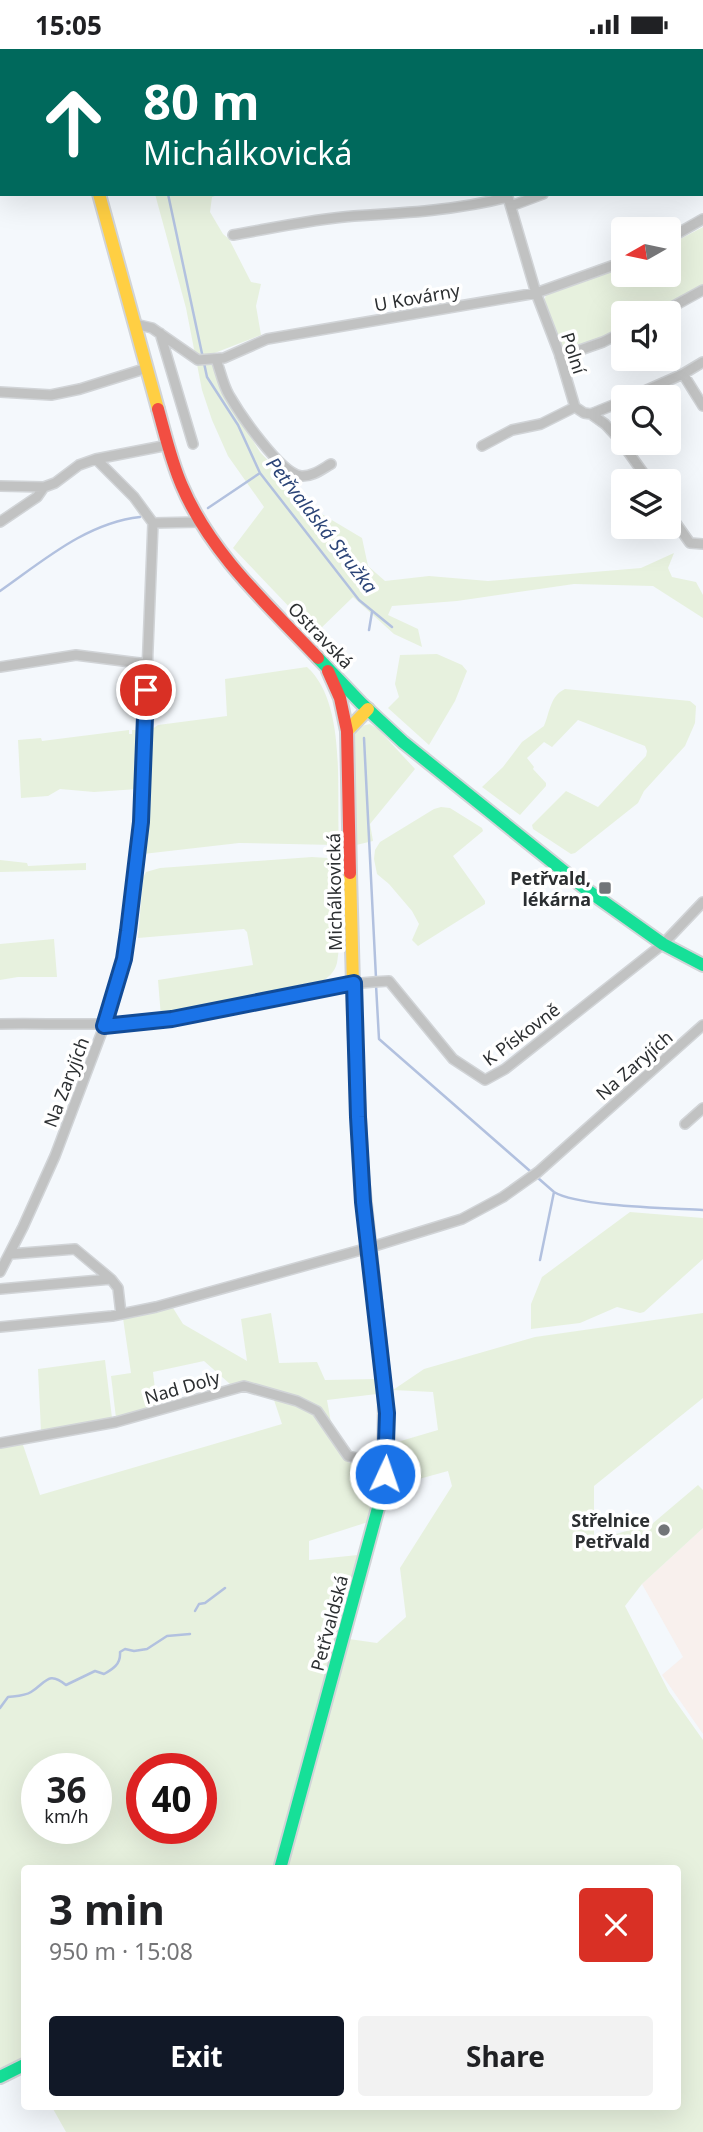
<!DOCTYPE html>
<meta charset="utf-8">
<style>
body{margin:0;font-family:"Noto Sans",sans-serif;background:#f2f2f2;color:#202124;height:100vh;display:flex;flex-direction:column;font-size:26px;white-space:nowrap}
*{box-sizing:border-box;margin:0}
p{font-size:23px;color:#757577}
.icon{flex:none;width:38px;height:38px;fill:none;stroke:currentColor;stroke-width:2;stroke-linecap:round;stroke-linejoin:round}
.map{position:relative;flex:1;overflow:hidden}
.sheet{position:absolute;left:21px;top:1816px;width:660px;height:245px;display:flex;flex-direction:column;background:#fff;border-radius:7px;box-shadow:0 7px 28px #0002}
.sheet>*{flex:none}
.banner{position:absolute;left:0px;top:0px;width:704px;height:147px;box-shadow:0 7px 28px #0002;background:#00695c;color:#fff;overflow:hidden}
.needle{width:46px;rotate:261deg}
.fabs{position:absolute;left:611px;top:168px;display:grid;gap:14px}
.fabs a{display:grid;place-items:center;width:70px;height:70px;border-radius:7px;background:#fff;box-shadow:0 7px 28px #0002;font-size:35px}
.speed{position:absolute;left:21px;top:1704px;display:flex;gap:14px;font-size:35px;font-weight:700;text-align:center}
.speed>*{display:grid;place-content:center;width:91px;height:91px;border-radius:50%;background:#fff;box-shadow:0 7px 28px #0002;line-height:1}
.speed small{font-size:18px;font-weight:400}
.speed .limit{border:10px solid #d22;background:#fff;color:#111}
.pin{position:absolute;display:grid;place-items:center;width:60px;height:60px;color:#fff;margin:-30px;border:4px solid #fff;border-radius:50%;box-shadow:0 2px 7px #0007}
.me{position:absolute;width:77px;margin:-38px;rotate:3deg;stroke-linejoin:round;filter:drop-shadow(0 0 5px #0008)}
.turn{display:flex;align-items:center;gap:24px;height:147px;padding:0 28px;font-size:32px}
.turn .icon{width:91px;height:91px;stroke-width:2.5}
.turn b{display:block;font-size:49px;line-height:60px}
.round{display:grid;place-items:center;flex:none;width:74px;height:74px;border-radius:7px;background:#f2f2f2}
.overview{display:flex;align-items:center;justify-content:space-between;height:119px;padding:0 28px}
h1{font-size:42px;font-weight:700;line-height:52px}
.cta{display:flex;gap:14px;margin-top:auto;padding:14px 28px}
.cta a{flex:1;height:80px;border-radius:7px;background:#111827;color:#fff;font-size:28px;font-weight:700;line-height:80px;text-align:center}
.cta a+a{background:#f2f2f2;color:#202124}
.status{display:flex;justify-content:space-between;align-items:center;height:49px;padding:0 35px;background:#fff;direction:ltr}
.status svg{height:19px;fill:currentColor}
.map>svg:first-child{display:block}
</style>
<div class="status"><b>15:05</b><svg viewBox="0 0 49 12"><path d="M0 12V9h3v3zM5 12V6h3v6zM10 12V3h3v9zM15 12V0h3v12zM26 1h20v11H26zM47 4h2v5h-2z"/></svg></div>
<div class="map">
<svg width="703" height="2083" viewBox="0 0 703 2083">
<rect width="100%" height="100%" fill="#f4f8fc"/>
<path fill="#f8f0ed" d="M703,1479V1685L662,1626L683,1608L642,1535Z"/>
<path fill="#e7f1de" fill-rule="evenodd" d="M125,0H241L125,2Z
M155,145H220L212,148L210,163L223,185L229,190L251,233L261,235L256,257L261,286L212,305L221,339L260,403L315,461L362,489L368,517L385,532L429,527L488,532L641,519L674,504L668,519L672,528L696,533L703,546V569L653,537L574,535L457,552L392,557L388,566L418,580L422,598L394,585L353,548L315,585L233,499L264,458L228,407L212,371L202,341L186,259Z
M703,178V236L652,264H623V280L603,289L561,300L543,255L546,246L623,218V226H668L669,196Z
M437,605L462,616L467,622L455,652L429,696L388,659L399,648L395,635L400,606Z
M307,618C347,654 336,741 339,793L335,796L239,794L143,805L148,683L158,676L227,667L225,630Z
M565,640L690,652L696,657L695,674L685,697L644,742L638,754L575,804L571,805L533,780L532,776L566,742L598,758L646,707L647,702L645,697L578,671L552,698L544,693L527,709L534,718L533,720L546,734V737L520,766L482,738L503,718L522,693L544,677C550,663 550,647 565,640Z
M370,675L378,680L415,720L370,775L373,792L356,796L353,691C356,680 359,677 370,675Z
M129,681V685H132V681H140L138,740L94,743L60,740L48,747L21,749L18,691L41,689L42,692Z
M441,758L450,759L482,779L483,782L453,807L485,852V855L418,897L412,891L419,875L412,862L389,835L377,825L374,810L375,801L380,793L434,760Z
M312,808L328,809C345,825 341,891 337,914C335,922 330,927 324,931L257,950L161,968L158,931L253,916L247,883L244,880L138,889L143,829L146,823L160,819Z
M0,811L27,814L28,817L86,814V821L0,823Z
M54,890L57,928H18L0,931V895Z
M630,1163L703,1169V1210L644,1263L640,1264L617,1258L580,1274L531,1280V1255L542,1228Z
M173,1259L183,1275L247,1312L241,1270L271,1264L279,1314L317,1313L325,1331L375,1330L377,1345L327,1351L331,1374C328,1369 325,1364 321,1360C304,1344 253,1334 230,1335L204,1312L153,1323L157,1358L116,1369L111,1327L131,1324L123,1269Z
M703,1264V1349L594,1437V1491L652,1475L698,1436L703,1441V1479L642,1535L625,1557L669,1643L703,1691V2083H66L52,2058H677V1820H287L349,1590L377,1594L406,1568L400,1519L452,1437L448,1422L390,1438L394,1394L438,1381L433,1343L393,1341L424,1320L535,1288Z
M105,1311L112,1369L41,1382L38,1320Z
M273,1348L311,1362L326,1378L349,1414L378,1408L375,1441L368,1473L309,1492V1511L358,1506L273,1820H24V2008L0,2021V1396L22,1393L40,1446L282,1375ZM37,1720H96V1780H37ZM142,1720H201V1780H142Z"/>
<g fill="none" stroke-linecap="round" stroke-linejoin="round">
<path stroke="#b2c1df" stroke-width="2.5" d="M143,0L144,2
M168,145L207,328L238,376L260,424L359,551L392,578
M208,459L260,424
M0,542C43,512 86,474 140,468
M369,581L372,563
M364,689L376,929
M376,936L379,990L554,1143C579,1158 670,1159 703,1161
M540,1211L554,1143
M195,1562L199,1555L205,1554L225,1539
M0,1659L8,1648C16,1647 25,1647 31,1643C46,1634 48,1621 66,1636L95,1622L104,1625C113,1620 121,1615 120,1603L125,1600L134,1602L147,1600L167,1587L190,1585"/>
<defs>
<path id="street" d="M345,0L346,2
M587,2L591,0
M0,36L2,40
M0,126H2
M507,145L536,244L559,304L575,358L584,364L591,365L605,375L619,390L649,432
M511,157L543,145
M233,186C273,179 314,170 354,167C406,164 458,161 508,148
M668,190L703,170
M661,264L703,241
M135,275L152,279L198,311L224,309L267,290L536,244L623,213
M160,284L193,395
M560,308L603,293L623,283
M216,310C220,321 223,336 229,346C240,365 280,424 301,427C312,428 322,420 331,415
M683,325L703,357
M0,343L51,346L80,340L147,319
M631,348L683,325L703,313
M591,365L623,352
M482,397L512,381L541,375L575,358
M96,410L134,448L153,474
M0,437L44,438L55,434L79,416L96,410L168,396
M668,463L690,494L703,495
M0,473L37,448L44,438
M0,618L76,606L147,615
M0,975C58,974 114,978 172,969C244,958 315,935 389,932L453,1010L485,1031L505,1020L663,895L703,853
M685,1075L703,1059
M10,1205L75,1200L111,1230L118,1239L121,1265
M0,1223L23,1178L55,1107L106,972L124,910L141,773L153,474L201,473
M0,1240L111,1230
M0,1278L112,1267L156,1258L368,1199L462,1170L503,1148L538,1123L703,976
M0,1394L116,1373L244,1337L297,1352L317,1362L348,1407L357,1409L387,1401"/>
<path id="fast" d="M68,0L69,2
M318,609L361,654L403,693L587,841L663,895L703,916
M280,1820L378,1459L384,1421L385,1343L362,1126
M0,2028L24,2016"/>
<path id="slow" d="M99,145L158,360
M347,682L368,660
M350,824L354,973L362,1126"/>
<path id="jam" d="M158,360C165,385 171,412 182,437C211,505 268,556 318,609
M328,622L340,649L347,682L350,824"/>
</defs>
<use href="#street" stroke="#d1d4d7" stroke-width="12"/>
<use href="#fast" stroke="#d1d4d7" stroke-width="16"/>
<use href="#slow" stroke="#d1d4d7" stroke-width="16"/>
<use href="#jam" stroke="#d1d4d7" stroke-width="16"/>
<use href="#street" stroke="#c1c2c2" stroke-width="9"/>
<use href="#fast" stroke="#16e098" stroke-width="12"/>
<use href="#slow" stroke="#ffcf43" stroke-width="12"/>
<use href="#jam" stroke="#f24e42" stroke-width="12"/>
</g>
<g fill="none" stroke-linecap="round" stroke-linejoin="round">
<defs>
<path id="route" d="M146,641L141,773L128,882L124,910L104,977L172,970L354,934L358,1068L363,1153L387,1364L385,1425"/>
</defs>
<use href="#route" stroke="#114b97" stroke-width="18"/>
<use href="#route" stroke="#1a73e8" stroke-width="12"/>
</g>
<g fill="#727578" stroke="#fff" stroke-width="2.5">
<rect x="598" y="832" width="14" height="14" rx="3.5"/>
<circle cx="664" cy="1481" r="7"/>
</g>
<g text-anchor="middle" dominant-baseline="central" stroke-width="7" stroke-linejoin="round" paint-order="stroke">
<g font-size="18" fill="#2c2f31" stroke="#fff">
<text transform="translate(417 248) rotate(-10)">U Kovárny</text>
<text transform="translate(574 304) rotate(72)">Polní</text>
<text transform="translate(321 586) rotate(46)">Ostravská</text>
<text transform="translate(334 843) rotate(-91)">Michálkovická</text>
<text transform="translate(521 985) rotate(-37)">K Pískovně</text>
<text transform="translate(634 1016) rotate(-41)">Na Zaryjích</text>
<text transform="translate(66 1033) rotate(-69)">Na Zaryjích</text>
<text transform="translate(182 1338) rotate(-16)">Nad Doly</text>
<text transform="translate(329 1574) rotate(-75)">Petřvaldská</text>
</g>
<g font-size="18" font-weight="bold" fill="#2c2f31" stroke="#fff" text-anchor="end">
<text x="591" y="829">Petřvald,<tspan x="591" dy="21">lékárna</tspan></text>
<text x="650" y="1471">Střelnice<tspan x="650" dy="21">Petřvald</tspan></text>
</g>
<g font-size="19" font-style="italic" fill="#2b4477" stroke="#fff">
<text transform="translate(322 476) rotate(52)">Petřvaldská Stružka</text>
</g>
</g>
</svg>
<div class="fabs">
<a><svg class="needle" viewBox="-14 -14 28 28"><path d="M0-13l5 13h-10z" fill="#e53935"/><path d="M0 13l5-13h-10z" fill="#757577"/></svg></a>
<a><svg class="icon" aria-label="sound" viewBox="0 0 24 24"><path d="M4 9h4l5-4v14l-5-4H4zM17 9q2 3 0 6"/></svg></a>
<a><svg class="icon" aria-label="search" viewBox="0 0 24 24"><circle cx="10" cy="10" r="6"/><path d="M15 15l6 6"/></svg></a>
<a><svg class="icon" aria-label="layers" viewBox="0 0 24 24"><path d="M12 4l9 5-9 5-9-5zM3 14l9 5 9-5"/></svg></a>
</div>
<div class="speed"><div>36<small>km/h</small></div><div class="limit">40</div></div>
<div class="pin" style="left:146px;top:641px;background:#d93025"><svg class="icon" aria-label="arrive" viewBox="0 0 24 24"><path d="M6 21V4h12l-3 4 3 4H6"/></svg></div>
<svg class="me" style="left:385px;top:1425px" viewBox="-20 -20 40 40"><circle r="17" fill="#1a73e8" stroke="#fff" stroke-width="3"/><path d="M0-11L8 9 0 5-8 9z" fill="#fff"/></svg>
<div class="banner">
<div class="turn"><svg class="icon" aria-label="ahead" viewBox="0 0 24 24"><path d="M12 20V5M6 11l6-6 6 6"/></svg><div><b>80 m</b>Michálkovická</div></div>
</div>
<section class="sheet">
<div class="overview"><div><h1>3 min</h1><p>950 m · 15:08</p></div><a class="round" style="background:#d93025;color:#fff"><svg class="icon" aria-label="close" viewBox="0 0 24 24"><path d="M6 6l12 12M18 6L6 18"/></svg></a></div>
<div class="cta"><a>Exit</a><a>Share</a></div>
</section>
</div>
